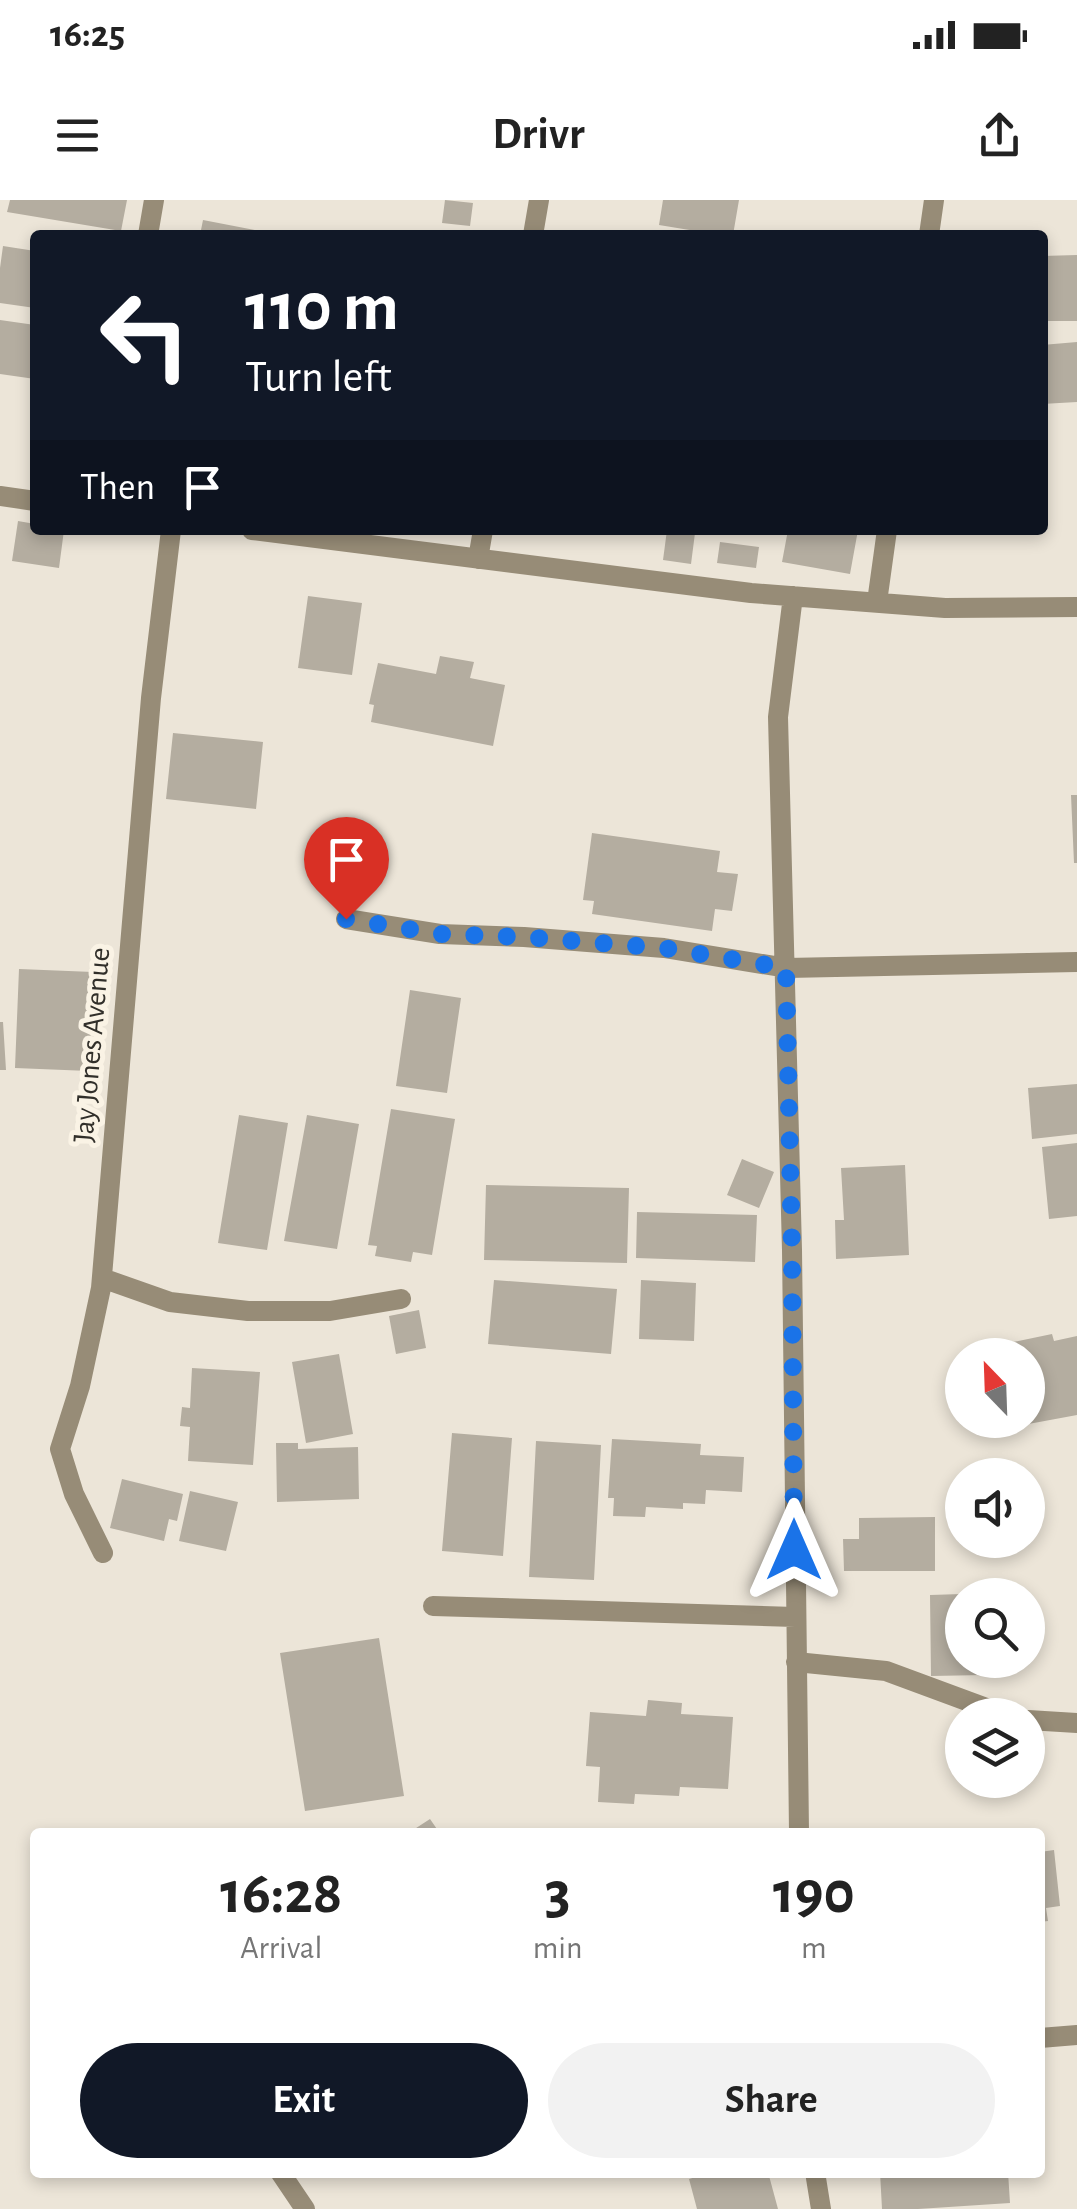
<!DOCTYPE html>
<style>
body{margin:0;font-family:"Alegreya Sans",sans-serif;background:#f2f2f2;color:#222;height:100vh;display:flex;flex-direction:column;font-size:38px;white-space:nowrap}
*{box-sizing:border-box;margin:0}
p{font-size:32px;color:#767676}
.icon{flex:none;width:55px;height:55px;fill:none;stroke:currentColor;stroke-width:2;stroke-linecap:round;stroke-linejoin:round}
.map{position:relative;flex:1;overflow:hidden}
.panel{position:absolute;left:30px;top:1628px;width:1015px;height:350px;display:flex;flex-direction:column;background:#fff;border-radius:10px;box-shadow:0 5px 15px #0003}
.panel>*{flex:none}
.guide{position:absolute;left:30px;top:30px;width:1018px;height:305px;border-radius:10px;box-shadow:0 5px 15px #0003;background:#111827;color:#fff;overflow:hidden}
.needle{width:65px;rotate:337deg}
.controls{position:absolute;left:945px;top:1138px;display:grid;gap:20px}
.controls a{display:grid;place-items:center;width:100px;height:100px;border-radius:50%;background:#fff;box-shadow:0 5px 15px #0003;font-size:50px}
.pin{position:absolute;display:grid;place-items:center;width:85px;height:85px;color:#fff;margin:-102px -42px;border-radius:50% 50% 50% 0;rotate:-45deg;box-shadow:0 0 10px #0007}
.pin .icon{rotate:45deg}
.me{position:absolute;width:110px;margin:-55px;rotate:0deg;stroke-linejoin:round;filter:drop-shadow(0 0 8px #0008)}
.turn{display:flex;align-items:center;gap:35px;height:210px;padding:0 50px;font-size:45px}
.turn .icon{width:130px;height:130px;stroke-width:2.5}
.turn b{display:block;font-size:70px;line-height:85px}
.then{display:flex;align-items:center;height:95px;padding:0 50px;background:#0003;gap:20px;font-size:38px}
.eta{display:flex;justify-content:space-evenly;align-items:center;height:170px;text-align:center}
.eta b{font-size:60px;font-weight:700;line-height:70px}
.cta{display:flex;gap:20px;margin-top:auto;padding:20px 50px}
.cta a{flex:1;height:115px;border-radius:60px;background:#111827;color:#fff;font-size:40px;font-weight:700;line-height:115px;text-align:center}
.cta a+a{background:#f2f2f2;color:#222}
.status{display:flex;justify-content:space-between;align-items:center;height:70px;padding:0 50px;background:#fff;direction:ltr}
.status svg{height:28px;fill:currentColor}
header{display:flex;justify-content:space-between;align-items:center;height:130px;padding:0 50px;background:#fff;font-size:45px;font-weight:700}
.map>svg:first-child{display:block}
</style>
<div class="status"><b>16:25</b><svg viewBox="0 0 49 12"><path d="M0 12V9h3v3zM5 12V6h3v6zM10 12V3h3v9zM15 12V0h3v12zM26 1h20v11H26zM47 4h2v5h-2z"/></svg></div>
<header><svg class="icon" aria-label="menu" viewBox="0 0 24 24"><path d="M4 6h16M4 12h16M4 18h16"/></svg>Drivr<svg class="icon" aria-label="share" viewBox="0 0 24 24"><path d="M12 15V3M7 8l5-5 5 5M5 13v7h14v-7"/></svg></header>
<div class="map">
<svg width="1077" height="2009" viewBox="0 0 1077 2009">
<rect width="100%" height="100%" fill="#ece5d8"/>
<path fill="#b4ada0" d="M10,0H127L121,31L7,12Z
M445,0L473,3L470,26L442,23Z
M663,0H739L733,35H720L659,25Z
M203,20L270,33V35H200Z
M3,46L35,51V108L0,103V68Z
M1077,55V121H1042V56Z
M0,120L35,125V179L0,174Z
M1077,142V202L1042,204V145Z
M18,321L35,324V330H64L59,368L12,361Z
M667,330L695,333L691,364L663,360Z
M788,330H858L850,374L782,362Z
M720,342L759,347L756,368L717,363Z
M308,396L362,403L352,475L298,468Z
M440,456L474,462L470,478L505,485L493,546L371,522L374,505L369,504L378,463L436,474Z
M173,533L263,542L256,609L166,599Z
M1071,595H1077V663H1074Z
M592,633L720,651L717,672L738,674L732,711L715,709L712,731L592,714L594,701L583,700Z
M19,769L93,772L89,871L15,868Z
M410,790L461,798L447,893L396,886Z
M0,822H3L6,870H0Z
M1077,884V934L1032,939L1028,888Z
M391,909L455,919L432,1055L413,1052L411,1062L375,1056L377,1046L368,1045Z
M239,915L288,923L267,1050L218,1043Z
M307,915L359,924L337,1049L284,1041Z
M1077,943V1016L1049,1019L1042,947Z
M742,959L774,972L759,1008L727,995Z
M905,965L909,1055L836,1059L835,1020H844L841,968Z
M486,985L629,988L627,1063L484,1060Z
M637,1012L757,1015L755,1062L636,1058Z
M494,1080L617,1089L611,1154L488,1144Z
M641,1080L696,1083L694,1141L639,1139Z
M419,1110L426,1148L396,1154L389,1116Z
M1052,1134L1054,1141L1077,1136V1215L1023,1225L1022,1220H1028V1155H1015L1013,1142Z
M339,1154L353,1234L306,1243L292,1162Z
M192,1168L260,1172L253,1265L188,1261L190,1227L180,1226L182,1207L190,1208Z
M452,1233L512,1238L503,1356L442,1351Z
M612,1239L701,1244L700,1255L744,1257L742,1292L706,1290L705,1304L683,1303V1309L646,1307L645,1317L613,1316L614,1298H608Z
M536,1241L601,1245L594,1380L529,1377Z
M276,1243H298V1249L358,1247L359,1299L277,1302Z
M122,1279L183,1294L177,1321L169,1319L164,1341L110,1328Z
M190,1291L238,1302L226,1351L179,1341Z
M935,1317V1371H844L843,1339H859V1318Z
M962,1394V1460H984V1475L931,1476L930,1395Z
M379,1438L404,1596L305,1611L280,1453Z
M648,1500L682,1503L681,1514L733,1517L728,1589L680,1587L679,1596L635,1594L634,1604L598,1602L600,1567L586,1566L590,1512L646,1516Z
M430,1619L439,1632H410Z
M1054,1650L1060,1706L1046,1708L1048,1721L1040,1722V1652Z
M713,1972H768L778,2009H697L689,1979Z
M880,1972H1008L1010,2003L918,2009H882Z"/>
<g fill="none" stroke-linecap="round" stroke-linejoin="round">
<path stroke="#978c77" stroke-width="20" d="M148,35L154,0"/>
<path stroke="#978c77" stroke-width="20" d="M533,35L539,0
M929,35L934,0
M0,296L35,301
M252,330L751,393L945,408L1077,407
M478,359L483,330
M793,396L778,517L792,1050L799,1632
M877,402L887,330
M346,719L440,734L524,737L664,748L787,768L1077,762
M102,1078L170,1102L248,1111H330L401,1099
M103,1353L74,1294L60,1249L80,1186L101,1088L151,498L171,330
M433,1406L795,1417
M796,1462L886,1471L1005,1515
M1028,1520L1077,1523
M1040,1838L1077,1835
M280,1972L305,2009
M815,1972L821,2009"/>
</g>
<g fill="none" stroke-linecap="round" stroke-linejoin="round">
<path stroke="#1a73e8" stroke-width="18" stroke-dasharray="0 32.4" d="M346,719L440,734L524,737L664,748L786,768L792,1050L794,1350"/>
</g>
<g text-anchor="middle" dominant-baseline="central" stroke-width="10" stroke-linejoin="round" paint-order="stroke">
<g font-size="30" fill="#312f2a" stroke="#faf3e5">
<text transform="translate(92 845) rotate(-85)">Jay Jones Avenue</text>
</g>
</g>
</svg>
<div class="controls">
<a><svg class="needle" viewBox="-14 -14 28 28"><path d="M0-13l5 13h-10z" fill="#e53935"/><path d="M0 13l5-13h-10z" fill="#767676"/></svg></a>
<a><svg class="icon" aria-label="sound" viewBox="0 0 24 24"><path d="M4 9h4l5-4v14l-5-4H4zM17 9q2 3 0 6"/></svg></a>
<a><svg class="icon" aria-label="search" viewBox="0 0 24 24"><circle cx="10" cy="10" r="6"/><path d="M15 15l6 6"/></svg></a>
<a><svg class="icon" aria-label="layers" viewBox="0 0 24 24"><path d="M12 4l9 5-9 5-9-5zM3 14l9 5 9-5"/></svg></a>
</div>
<div class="pin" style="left:346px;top:719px;background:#d93025"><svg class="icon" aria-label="arrive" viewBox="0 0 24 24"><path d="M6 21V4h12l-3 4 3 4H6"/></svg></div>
<svg class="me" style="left:794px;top:1350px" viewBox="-20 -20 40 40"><path d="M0-17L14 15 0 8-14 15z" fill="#1a73e8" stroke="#fff" stroke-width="4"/></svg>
<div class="guide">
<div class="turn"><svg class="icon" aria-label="left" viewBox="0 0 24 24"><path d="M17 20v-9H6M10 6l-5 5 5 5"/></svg><div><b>110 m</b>Turn left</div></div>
<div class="then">Then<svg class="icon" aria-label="arrive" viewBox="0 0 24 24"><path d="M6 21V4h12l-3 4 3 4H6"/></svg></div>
</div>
<section class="panel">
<div class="eta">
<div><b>16:28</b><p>Arrival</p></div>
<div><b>3</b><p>min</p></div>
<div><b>190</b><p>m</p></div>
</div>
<div class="cta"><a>Exit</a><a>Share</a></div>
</section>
</div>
